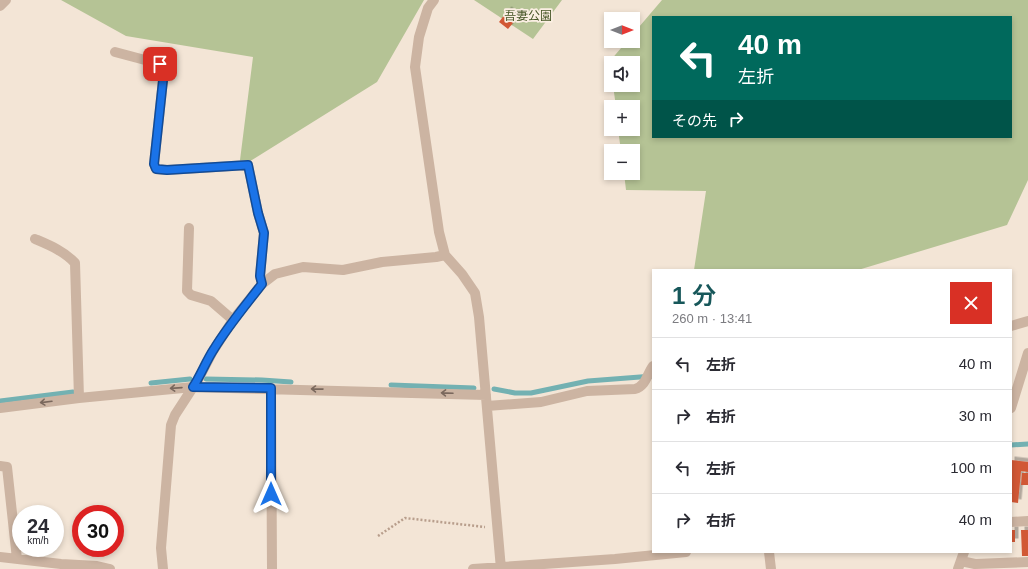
<!DOCTYPE html>
<html lang="ja">
<meta charset="utf-8">
<style>
body{margin:0;font-family:Helvetica,"Noto Sans JP",sans-serif;background:#f2f2f3;color:#2b2b33;height:100vh;display:flex;flex-direction:column;font-size:15px;white-space:nowrap}
*{box-sizing:border-box;margin:0}
p{font-size:13px;color:#7c7c81}
.icon{flex:none;width:22px;height:22px;fill:none;stroke:currentColor;stroke-width:2;stroke-linecap:round;stroke-linejoin:round}
.map{position:relative;flex:1;overflow:hidden}
.panel{position:absolute;left:652px;top:269px;width:360px;height:284px;display:flex;flex-direction:column;background:#fff;border-radius:0px;box-shadow:0 2px 6px #0003}
.panel>*{flex:none}
.guide{position:absolute;left:652px;top:16px;width:360px;height:122px;border-radius:0px;box-shadow:0 2px 6px #0003;background:#00695c;color:#fff;overflow:hidden}
.needle{width:26px;rotate:90deg}
.buttons{position:absolute;left:604px;top:12px;display:grid;gap:8px}
.buttons a{display:grid;place-items:center;width:36px;height:36px;border-radius:0px;background:#fff;box-shadow:0 2px 6px #0003;font-size:20px}
.speed{position:absolute;left:12px;top:505px;display:flex;gap:8px;font-size:20px;font-weight:700;text-align:center}
.speed>*{display:grid;place-content:center;width:52px;height:52px;border-radius:50%;background:#fff;box-shadow:0 2px 6px #0003;line-height:1}
.speed small{font-size:10px;font-weight:400}
.speed .limit{border:6px solid #d22;background:#fff;color:#111}
.pin{position:absolute;display:grid;place-items:center;width:34px;height:34px;color:#fff;margin:-17px;border-radius:8px;box-shadow:0 2px 6px #0006}
.me{position:absolute;width:44px;margin:-22px;rotate:0deg;stroke-linejoin:round;filter:drop-shadow(0 0 3px #0008)}
.turn{display:flex;align-items:center;gap:14px;height:84px;padding:0 20px;font-size:18px}
.turn .icon{width:52px;height:52px;stroke-width:2.5}
.turn b{display:block;font-size:28px;line-height:34px}
.then{display:flex;align-items:center;height:38px;padding:0 20px;background:#0003;gap:8px;font-size:15px}
.round{display:grid;place-items:center;flex:none;width:42px;height:42px;border-radius:0px;background:#f2f2f3}
.overview{display:flex;align-items:center;justify-content:space-between;height:68px;padding:0 20px}
h1{font-size:24px;font-weight:600;line-height:30px;color:#17575a}
ul{padding:0;list-style:none}
li{display:flex;align-items:center;gap:12px;height:52px;padding:0 20px;border-top:1px solid #e1e1e2}
li div{flex:1}
li b{display:block;font-size:15px}
li em{font-style:normal}
.map>svg:first-child{display:block}
</style>
<div class="map">
<svg width="1028" height="569" viewBox="0 0 1028 569">
<defs>
<filter id="shadow"><feDropShadow dx="3.5" dy="-3.5" stdDeviation="0" flood-color="#0004"/></filter>
</defs>
<rect width="100%" height="100%" fill="#f3e5d6"/>
<path fill="#b5c395" fill-rule="evenodd" d="M61,0H424L377,82L239,168L253,57L126,36Z
M474,0H562L533,39Z
M662,0H1028V180L1007,225L858,270H694L706,191L626,190L624,173H633V151H621L618,129H633V107H616L613,85H633V63H611V70L610,61L627,41H633V34ZM653,17H1011V137H653Z"/>
<g fill="none" stroke-linecap="round" stroke-linejoin="round">
<path stroke="#73b1b2" stroke-width="5" d="M206,379L262,380L291,382
M151,383L190,379
M391,385L474,388
M494,389L515,393H531L588,381L653,376
M0,401L73,392
M1011,445L1028,444"/>
</g>
<path fill="#d15836" filter="url(#shadow)" d="M508,10L517,18L508,29L499,22Z
M1011,460L1028,462V472L1021,471L1018,503L1011,502Z
M1022,473H1028V485H1021Z
M1011,530H1015V542H1011Z
M1021,530H1028V556H1022Z"/>
<g fill="none" stroke-linecap="round" stroke-linejoin="round">
<path stroke="#b89e8c" stroke-width="2.5" stroke-dasharray="2 2" stroke-linecap="butt" d="M378,536L405,518L485,527"/>
<path stroke="#ccb4a2" stroke-width="10" d="M434,0L428,8L419,37L415,67L439,232L445,255L462,274L475,293L479,317L501,569
M0,6L6,0
M115,52L160,64L164,66V71L154,164L156,169L167,170L248,165L258,213L264,233L260,276L262,284
M189,228L187,291L191,295L211,301L233,320
M35,239C49,245 64,251 75,263L79,398
M1011,326L1028,321
M271,388L272,569
M487,406L541,402L587,391L635,389C646,386 647,374 653,366
M0,408L79,398L193,387L486,395
M1011,408L1028,353
M0,466L7,467L17,559
M1011,522L1028,521
M769,552L771,569
M0,557L61,564L97,566L110,569
M961,561L975,564L1028,562
M163,569L161,548L171,425L175,415L199,378L213,351L233,320L262,284L275,274L303,267L343,270L382,262L436,257L445,255
M473,569L615,559L686,552
M958,569L964,552"/>
</g>
<defs><path id="oneway-shaft" d="M-6 0H5M1.5-3L5.5 0L1.5 3" fill="none" stroke-width="1.6" stroke-linecap="round" stroke-linejoin="round"/></defs>
<g stroke="#7a685d">
<use href="#oneway-shaft" transform="translate(176 388) rotate(176)"/>
<use href="#oneway-shaft" transform="translate(317 389) rotate(-179)"/>
<use href="#oneway-shaft" transform="translate(447 393) rotate(-178)"/>
<use href="#oneway-shaft" transform="translate(46 402) rotate(173)"/>
</g>
<g fill="none" stroke-linecap="round" stroke-linejoin="round">
<defs>
<path id="route" d="M160,64L164,66V71L154,164L156,169L167,170L248,165L258,213L264,233L260,276L262,284C245,306 228,326 214,349C206,361 201,375 193,387L271,388V494"/>
</defs>
<use href="#route" stroke="#114b97" stroke-width="10"/>
<use href="#route" stroke="#1a73e8" stroke-width="7"/>
</g>
<g text-anchor="middle" dominant-baseline="central" stroke-width="3.5" stroke-linejoin="round" paint-order="stroke">
<g font-size="12" fill="#465626" stroke="#fbefe3">
<text x="528" y="16">吾妻公園</text>
</g>
</g>
</svg>
<div class="buttons">
<a><svg class="needle" viewBox="-14 -14 28 28"><path d="M0-13l5 13h-10z" fill="#e53935"/><path d="M0 13l5-13h-10z" fill="#7c7c81"/></svg></a>
<a><svg class="icon" aria-label="sound" viewBox="0 0 24 24"><path d="M4 9h4l5-4v14l-5-4H4zM17 9q2 3 0 6"/></svg></a>
<a>+</a>
<a>−</a>
</div>
<div class="speed"><div>24<small>km/h</small></div><div class="limit">30</div></div>
<div class="pin" style="left:160px;top:64px;background:#d93025"><svg class="icon" aria-label="arrive" viewBox="0 0 24 24"><path d="M6 21V4h12l-3 4 3 4H6"/></svg></div>
<svg class="me" style="left:271px;top:494px" viewBox="-20 -20 40 40"><path d="M0-17L14 15 0 8-14 15z" fill="#1a73e8" stroke="#fff" stroke-width="4"/></svg>
<div class="guide">
<div class="turn"><svg class="icon" aria-label="left" viewBox="0 0 24 24"><path d="M17 20v-9H6M10 6l-5 5 5 5"/></svg><div><b>40 m</b>左折</div></div>
<div class="then">その先<svg class="icon" aria-label="right" viewBox="0 0 24 24"><path d="M7 20v-9h11M14 6l5 5-5 5"/></svg></div>
</div>
<section class="panel">
<div class="overview"><div><h1>1 分</h1><p>260 m · 13:41</p></div><a class="round" style="background:#d93025;color:#fff"><svg class="icon" aria-label="close" viewBox="0 0 24 24"><path d="M6 6l12 12M18 6L6 18"/></svg></a></div>
<ul>
<li><svg class="icon" aria-label="left" viewBox="0 0 24 24"><path d="M17 20v-9H6M10 6l-5 5 5 5"/></svg><div><b>左折</b></div><em>40 m</em></li>
<li><svg class="icon" aria-label="right" viewBox="0 0 24 24"><path d="M7 20v-9h11M14 6l5 5-5 5"/></svg><div><b>右折</b></div><em>30 m</em></li>
<li><svg class="icon" aria-label="left" viewBox="0 0 24 24"><path d="M17 20v-9H6M10 6l-5 5 5 5"/></svg><div><b>左折</b></div><em>100 m</em></li>
<li><svg class="icon" aria-label="right" viewBox="0 0 24 24"><path d="M7 20v-9h11M14 6l5 5-5 5"/></svg><div><b>右折</b></div><em>40 m</em></li>
</ul>
</section>
</div>
